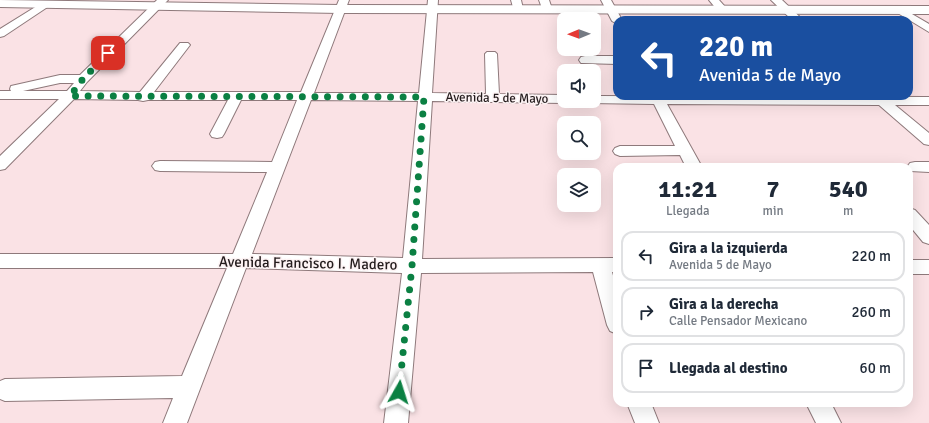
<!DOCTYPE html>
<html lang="es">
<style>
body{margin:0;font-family:Signika,sans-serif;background:#f6f6f7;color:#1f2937;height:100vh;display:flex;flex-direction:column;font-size:15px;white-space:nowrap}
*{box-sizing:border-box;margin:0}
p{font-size:13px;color:#747a83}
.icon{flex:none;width:22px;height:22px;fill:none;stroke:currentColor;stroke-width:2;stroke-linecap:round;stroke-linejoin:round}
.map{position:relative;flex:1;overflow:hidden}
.details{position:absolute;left:613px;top:163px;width:300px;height:244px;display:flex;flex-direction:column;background:#fff;border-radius:12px;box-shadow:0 4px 16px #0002}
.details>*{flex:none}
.hud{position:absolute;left:613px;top:16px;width:300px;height:84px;border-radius:12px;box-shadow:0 4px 16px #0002;background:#1a4fa0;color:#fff;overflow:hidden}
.needle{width:26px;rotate:269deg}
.buttons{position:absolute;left:557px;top:12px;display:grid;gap:8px}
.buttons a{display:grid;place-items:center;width:44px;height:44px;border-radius:8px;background:#fff;box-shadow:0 4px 16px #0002;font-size:20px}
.pin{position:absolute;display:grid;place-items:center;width:34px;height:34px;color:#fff;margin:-17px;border-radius:8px;box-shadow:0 2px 6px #0006}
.me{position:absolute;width:44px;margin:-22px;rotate:6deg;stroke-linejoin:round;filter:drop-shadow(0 0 3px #0008)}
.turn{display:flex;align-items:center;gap:14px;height:84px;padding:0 20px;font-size:18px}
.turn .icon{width:52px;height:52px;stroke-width:2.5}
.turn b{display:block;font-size:28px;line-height:34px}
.eta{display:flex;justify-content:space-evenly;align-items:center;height:68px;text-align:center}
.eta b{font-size:24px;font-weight:800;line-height:28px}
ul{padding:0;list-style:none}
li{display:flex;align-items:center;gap:12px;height:50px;margin:0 8px 6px;padding:0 12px;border:2px solid #e0e1e3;border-radius:12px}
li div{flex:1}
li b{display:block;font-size:15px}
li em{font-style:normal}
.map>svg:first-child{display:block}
</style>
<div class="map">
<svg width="929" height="423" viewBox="0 0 929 423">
<rect width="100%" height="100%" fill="#fae2e5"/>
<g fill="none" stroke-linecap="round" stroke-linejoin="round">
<defs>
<path id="minor" d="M157,0H168L87,82L80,91L140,92L180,43H188L190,45L154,92H301L339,0H349L314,93H419L428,0H438L432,93L486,94L485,54L487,52H495L497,54L499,94L564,95V101H569L564,103L432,101L422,259L617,258V272H612L617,290V334L610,331L607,325L593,272L421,273L408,423H384L402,273L246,268L187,423H163L173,398L5,401L0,399V381L5,379L182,376L227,268H0V254H233L267,172L160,171L155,170L152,166L155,162L160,161L272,162L297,100H241L224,134L222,137L217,138L212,137L210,134L228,100H148L143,101L138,100L74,99L5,169L0,170V156L59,99H0V91H11L10,89L11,86L60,75H80ZM60,83H74L67,91H23ZM311,100L418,101L403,258L252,254Z
M511,0H521L523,9L522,11H514Z
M539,0H549L552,9L551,11H543Z
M601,0H611L622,20H617V24L612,21Z
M709,0H719L727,9L726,11H718Z
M771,0H782L803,20H792Z
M45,1L50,4L49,6L4,36L0,37V29Z
M900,7L929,24V32L896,12L895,10Z
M585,56H617V64L581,63L579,60L581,57Z
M594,96L929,97V105H895L929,133V145L924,144L879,105L667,104L702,167H686L680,155L620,156L615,154L613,151L615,148L620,146H675L654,104L589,103L588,101H594Z
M915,162H929V172L910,171L909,167H907L910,163Z
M909,208L915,210L929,225V244L923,242L909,225Z
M909,260H929V274H909Z
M627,403H651L659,423H635Z
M806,403H831L841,423H816Z"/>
<path id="major" d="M0,0L340,5L929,6V14L340,13L0,7Z"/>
</defs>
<use href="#minor" stroke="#8e797b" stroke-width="2"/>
<use href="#major" stroke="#8e797b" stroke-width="2"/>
<use href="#minor" fill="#fff" fill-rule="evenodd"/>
<use href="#major" fill="#fff" fill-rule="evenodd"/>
</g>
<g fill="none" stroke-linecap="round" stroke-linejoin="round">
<path stroke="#0b8043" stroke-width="7" stroke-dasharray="0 12.6" d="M108,53L83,79L70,96L424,97L412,266L399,392"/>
</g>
<g text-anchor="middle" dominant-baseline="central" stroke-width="3" stroke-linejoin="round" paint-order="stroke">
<g font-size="13" fill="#241c1d" stroke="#fdf3f4">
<text transform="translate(497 98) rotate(1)">Avenida 5 de Mayo</text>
</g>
<g font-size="15" fill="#241c1d" stroke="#fdf3f4">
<text transform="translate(308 263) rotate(1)">Avenida Francisco I. Madero</text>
</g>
</g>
</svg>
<div class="buttons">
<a><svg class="needle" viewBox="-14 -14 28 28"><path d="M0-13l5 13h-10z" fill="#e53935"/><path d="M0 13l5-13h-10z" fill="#747a83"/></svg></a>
<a><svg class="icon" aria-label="sound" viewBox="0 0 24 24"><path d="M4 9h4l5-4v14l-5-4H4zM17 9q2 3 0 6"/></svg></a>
<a><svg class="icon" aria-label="search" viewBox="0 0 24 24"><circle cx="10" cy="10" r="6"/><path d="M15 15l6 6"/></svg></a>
<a><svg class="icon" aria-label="layers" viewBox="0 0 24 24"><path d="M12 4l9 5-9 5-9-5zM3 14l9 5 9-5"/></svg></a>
</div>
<div class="pin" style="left:108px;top:53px;background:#d93025"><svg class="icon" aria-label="arrive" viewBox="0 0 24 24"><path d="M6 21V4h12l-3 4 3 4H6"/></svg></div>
<svg class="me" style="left:399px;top:392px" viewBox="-20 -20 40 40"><path d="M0-17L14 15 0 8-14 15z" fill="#0b8043" stroke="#fff" stroke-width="4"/></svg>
<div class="hud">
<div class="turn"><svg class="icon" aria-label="left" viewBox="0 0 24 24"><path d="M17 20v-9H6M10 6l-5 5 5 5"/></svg><div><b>220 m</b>Avenida 5 de Mayo</div></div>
</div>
<section class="details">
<div class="eta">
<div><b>11:21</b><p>Llegada</p></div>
<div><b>7</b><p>min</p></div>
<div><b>540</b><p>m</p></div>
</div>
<ul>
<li><svg class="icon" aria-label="left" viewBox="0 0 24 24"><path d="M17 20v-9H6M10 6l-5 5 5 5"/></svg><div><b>Gira a la izquierda</b><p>Avenida 5 de Mayo</p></div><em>220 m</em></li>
<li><svg class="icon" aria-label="right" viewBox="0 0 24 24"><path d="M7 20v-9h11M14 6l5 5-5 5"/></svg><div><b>Gira a la derecha</b><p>Calle Pensador Mexicano</p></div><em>260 m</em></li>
<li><svg class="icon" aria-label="arrive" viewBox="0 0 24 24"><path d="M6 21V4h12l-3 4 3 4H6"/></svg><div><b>Llegada al destino</b></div><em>60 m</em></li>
</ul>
</section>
</div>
